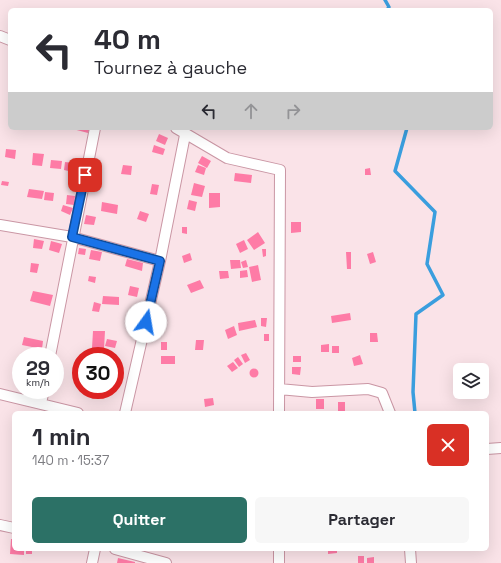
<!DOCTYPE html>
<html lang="fr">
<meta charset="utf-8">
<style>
body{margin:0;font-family:"Space Grotesk",sans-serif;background:#f7f7f7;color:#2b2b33;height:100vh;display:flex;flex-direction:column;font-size:15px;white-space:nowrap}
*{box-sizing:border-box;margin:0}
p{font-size:13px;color:#7c7c81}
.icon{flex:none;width:22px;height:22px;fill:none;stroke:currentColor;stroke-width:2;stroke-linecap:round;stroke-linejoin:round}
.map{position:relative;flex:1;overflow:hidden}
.sheet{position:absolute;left:12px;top:411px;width:477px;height:140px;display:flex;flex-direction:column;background:#fff;border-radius:6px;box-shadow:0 4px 16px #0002}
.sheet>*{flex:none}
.guide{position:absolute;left:8px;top:8px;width:485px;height:122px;border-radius:6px;box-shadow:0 4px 16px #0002;background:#fff;color:#2b2b33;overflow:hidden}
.buttons{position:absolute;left:453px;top:363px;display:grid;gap:8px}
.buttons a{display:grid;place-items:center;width:36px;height:36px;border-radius:6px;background:#fff;box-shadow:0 4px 16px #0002;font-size:20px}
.speed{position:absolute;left:12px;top:347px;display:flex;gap:8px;font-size:20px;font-weight:700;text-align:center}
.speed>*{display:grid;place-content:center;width:52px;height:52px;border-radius:50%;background:#fff;box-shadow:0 4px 16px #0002;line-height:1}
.speed small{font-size:10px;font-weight:400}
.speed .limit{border:6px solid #d22;background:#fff;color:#111}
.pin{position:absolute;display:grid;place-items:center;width:34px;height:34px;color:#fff;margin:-17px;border-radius:8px;box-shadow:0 2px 6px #0006}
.me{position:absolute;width:44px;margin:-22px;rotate:13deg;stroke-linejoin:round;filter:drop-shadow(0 0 3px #0008)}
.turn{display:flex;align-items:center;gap:14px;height:84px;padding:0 20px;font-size:18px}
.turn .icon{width:52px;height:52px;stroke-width:2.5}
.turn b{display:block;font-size:28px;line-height:34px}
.lanes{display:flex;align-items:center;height:38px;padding:0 20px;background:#0003;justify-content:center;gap:20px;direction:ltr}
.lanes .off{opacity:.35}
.round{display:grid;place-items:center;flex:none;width:42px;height:42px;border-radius:6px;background:#f7f7f7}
.summary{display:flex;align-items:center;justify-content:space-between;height:68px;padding:0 20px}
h1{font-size:24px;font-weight:800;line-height:30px}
.cta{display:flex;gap:8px;margin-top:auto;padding:8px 20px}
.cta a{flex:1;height:46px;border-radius:6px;background:#2c7166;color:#fff;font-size:16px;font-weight:800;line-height:46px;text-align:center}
.cta a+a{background:#f7f7f7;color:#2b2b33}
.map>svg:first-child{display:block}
</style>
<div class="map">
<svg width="501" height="563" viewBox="0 0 501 563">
<rect width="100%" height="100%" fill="#fae3e8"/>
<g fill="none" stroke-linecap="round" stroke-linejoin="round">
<path stroke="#3a9ede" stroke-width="3.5" d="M385,0L389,7L387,10
M407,128L395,171L435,212L427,264L443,295L416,314L413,392L415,413"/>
</g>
<path fill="#fe7ba6" d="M69,128H90L88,133Z
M159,134L168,138L165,145L156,141Z
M154,145L165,149L163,155L152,152Z
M6,149L16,150L15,159L5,157Z
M33,153L44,154L42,166L32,165Z
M202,156L211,161L207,168L198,163Z
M51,160L62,161L61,169L50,168Z
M65,162L74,163L73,172L64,170Z
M76,163L83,164L82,172L74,171Z
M123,165L132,166L131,175L121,174Z
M198,165L206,168L204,175L195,172Z
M370,168L371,175H365V169Z
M235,173L252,175L251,183L234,181Z
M2,181L9,182L8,186L1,185Z
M194,183L205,186L202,197L191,195Z
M152,184L159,185L157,195L150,194Z
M29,189L44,191L42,199L27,197Z
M45,192L54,193L53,201L44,200Z
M209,193H220V207L209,208Z
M67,195L75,196L74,205L66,204Z
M189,200L197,202L195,211L187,209Z
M102,202L118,205L117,214L101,211Z
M63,205L73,208L70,215L61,211Z
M140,211L149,214L146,222L137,219Z
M86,215L96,217L94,225L84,224Z
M291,222H301V232L291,233Z
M182,227H187V234L182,233Z
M258,232L265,243L254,250L247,240Z
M34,239L44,241L42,249L33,248Z
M244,240L248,249L240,253L236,244Z
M51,241L62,244L59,253L49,250Z
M79,248L86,249L85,255L78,254Z
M262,249H266V256L263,257Z
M91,250L102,252L100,261L89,259Z
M346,252H351V269H347Z
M373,252L376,262L370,264L367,254Z
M190,253L192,260L184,263L182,256Z
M127,259L143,263L142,271L125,266Z
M230,260H240L241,268L231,269Z
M246,260L248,267L243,268L241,262Z
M31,263L39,264L37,273L30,272Z
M258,265L261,280L252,282L249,267Z
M247,270L248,277L240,278V271Z
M219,271H228L229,278L220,279Z
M89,276L96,277L95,283L88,281Z
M200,280L204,288L191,293L187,285Z
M130,286L139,288L137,297L128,295Z
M33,291L53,295L50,306L30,301Z
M103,296L119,297V305L102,304Z
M94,302L101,304L99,312L92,311Z
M350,313L351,320L332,323L331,316Z
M261,318H267L266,327L261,326Z
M255,320L257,327L239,331L238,323Z
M234,326L237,335L228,339L225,330Z
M93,331H105L104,349L92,348Z
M370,333H377L378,342H370Z
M264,334H269V341H264Z
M24,337L43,341L42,349L22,345Z
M107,339L117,341L115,348L105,346Z
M196,340H204L203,350H195Z
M161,342H167V350H161Z
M329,344V352H321V345Z
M332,346H339V353H332Z
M246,353L250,360L245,363L241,355Z
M360,355L363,364L354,366L352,358Z
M161,356H175V364H161Z
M293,356H301V362H293Z
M238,357L243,364L239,367L234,360Z
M233,362L238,368L232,372L227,366Z
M292,367H301L300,375L292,374Z
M249.5 373a4.5 4.5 0 1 1 9 0a4.5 4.5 0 1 1-9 0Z
M213,398L214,405L205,407L204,399Z
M316,399H324V409H316Z
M338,402H345V413H338Z
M11,539H14V549H24V555L10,554Z
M26,549H32V554H26Z
M328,549H337V553L328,554Z
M358,556H364V563H358Z
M374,557V563H367V558Z
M118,558L135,562V563H117Z"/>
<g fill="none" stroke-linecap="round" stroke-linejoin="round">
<defs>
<path id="minor" d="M0,36L10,40
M176,128L227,158L280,170L279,413
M0,225L72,237L160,261
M50,356L95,128
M279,389L312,392L368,389L382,393L390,413
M0,394L78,413
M41,403L44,390
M125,413L160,261L185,135
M487,449L501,448
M0,525L14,528
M115,549L166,563
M279,549V563
M410,549L411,563
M92,563L95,549"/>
</defs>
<use href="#minor" stroke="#ca96a4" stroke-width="12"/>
<use href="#minor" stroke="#fff" stroke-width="10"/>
</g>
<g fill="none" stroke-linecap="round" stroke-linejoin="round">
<defs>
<path id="route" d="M85,175L72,237L160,261L146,322"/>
</defs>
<use href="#route" stroke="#114b97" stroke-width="10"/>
<use href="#route" stroke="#1a73e8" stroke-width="7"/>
</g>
</svg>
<div class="buttons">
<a><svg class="icon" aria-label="layers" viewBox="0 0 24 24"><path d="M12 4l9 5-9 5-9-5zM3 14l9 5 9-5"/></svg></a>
</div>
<div class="speed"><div>29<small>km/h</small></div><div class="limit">30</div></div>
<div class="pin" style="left:85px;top:175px;background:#d93025"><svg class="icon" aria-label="arrive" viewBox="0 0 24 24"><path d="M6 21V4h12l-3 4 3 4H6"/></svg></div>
<svg class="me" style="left:146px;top:322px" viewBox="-20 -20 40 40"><circle r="19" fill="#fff"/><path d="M0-13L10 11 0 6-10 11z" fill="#1a73e8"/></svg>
<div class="guide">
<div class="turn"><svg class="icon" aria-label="left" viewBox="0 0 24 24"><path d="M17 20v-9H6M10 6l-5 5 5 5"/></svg><div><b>40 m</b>Tournez à gauche</div></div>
<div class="lanes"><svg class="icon" aria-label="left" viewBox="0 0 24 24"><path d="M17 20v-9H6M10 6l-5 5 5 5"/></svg><svg class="icon off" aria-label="ahead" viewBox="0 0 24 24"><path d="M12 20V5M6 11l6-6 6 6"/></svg><svg class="icon off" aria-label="right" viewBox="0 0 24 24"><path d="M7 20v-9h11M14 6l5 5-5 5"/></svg></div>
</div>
<section class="sheet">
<div class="summary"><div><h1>1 min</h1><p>140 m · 15:37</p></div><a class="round" style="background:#d93025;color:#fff"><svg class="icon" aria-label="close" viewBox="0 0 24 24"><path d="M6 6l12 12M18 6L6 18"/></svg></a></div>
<div class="cta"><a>Quitter</a><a>Partager</a></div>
</section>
</div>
